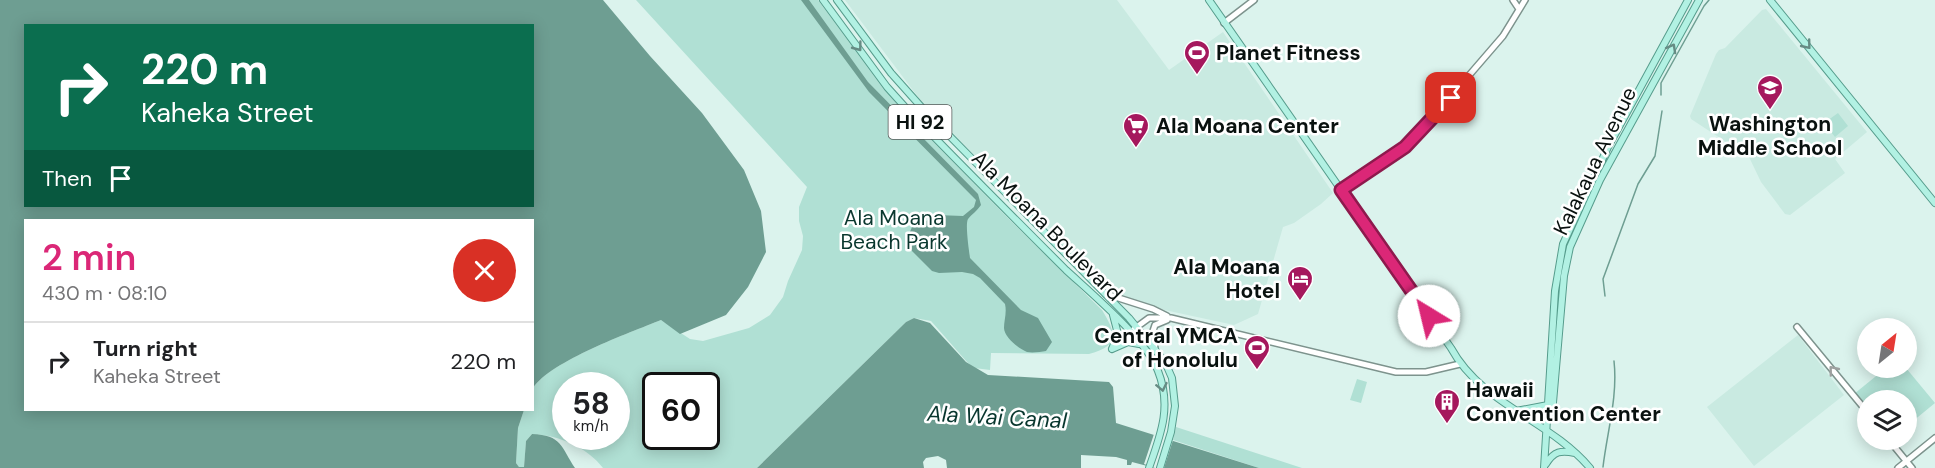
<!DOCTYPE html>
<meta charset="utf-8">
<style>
body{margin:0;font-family:"DM Sans",sans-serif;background:#f6f6f6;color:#202124;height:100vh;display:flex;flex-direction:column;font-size:22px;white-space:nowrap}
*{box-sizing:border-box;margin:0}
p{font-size:20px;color:#757577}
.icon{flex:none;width:33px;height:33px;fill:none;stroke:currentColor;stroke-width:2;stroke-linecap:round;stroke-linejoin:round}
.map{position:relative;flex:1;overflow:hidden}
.details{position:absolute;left:24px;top:219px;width:510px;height:192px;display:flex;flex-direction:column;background:#fff;border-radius:0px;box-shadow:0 3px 15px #0003}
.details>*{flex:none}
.guide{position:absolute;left:24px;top:24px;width:510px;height:183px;border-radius:0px;box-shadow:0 3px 15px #0003;background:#0b6e4f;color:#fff;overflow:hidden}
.needle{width:39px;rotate:30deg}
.buttons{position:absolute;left:1857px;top:318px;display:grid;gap:12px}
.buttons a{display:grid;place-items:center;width:60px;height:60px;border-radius:50%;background:#fff;box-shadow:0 3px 15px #0003;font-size:30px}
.speed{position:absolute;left:552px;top:372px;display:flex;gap:12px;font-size:30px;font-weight:700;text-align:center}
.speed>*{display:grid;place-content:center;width:78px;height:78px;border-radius:50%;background:#fff;box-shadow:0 3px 15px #0003;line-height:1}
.speed small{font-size:15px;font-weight:400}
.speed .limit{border:3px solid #111;border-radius:9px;background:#fff;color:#111}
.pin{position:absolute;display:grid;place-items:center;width:51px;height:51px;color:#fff;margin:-26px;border-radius:12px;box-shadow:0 3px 9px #0006}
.me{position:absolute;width:66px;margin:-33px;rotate:324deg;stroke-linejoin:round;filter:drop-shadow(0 0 4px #0008)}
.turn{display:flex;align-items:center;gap:21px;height:126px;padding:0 18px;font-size:27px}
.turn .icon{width:78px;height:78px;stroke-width:2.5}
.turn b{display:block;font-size:42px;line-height:51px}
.then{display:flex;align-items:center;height:57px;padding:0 18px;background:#0003;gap:12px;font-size:22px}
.round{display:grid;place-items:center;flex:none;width:63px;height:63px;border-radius:32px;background:#f6f6f6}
.head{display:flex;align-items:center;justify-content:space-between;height:102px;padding:0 18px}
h1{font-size:36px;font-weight:600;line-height:45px;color:#db2777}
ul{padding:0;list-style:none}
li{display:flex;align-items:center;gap:18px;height:78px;padding:0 18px;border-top:2px solid #e0e0e0}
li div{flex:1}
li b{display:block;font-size:22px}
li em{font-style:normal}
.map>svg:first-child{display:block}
</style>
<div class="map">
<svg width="1935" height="468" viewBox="0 0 1935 468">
<rect width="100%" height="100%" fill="#dbf3ed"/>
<path fill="#c9eae1" d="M845,0H1117L1169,70L1223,32L1333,193L1321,204L1294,223L1283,227L1258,314L1234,325L1160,309L1122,297L1029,209L924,105Z
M1766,9L1867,132L1835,159L1845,173L1790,215L1785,214L1761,182L1749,157L1691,119L1690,116L1716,54L1719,50L1725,48L1762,10Z
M1798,335L1844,395L1754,466L1707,407Z"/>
<path fill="#b0e0d4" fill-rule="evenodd" d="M636,0H818L899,107L1010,220L1102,310C1117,335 1120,345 1089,354L991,353L990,370L974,368L967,362L931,321L914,318L906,322L757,468H603C587,447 558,435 532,434L526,441L524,468L519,467L516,463L518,428L524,410H532L533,388C551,361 629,333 661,320L690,339L703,341L749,328L770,315L783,297L788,281L802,250L803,236L799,221V207L807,187ZM566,386H616V436H566ZM656,386H706V436H656Z
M1838,113L1848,126L1835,137L1824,123Z
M1886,368H1906L1935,403L1907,426L1906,400H1868L1867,410L1854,394Z
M1357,379L1367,382L1361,403L1350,400Z
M1176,427L1302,468H1259L1173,440Z"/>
<path fill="#6e9e92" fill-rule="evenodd" d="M0,0H603L650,56L702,113L744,170L761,211L766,252L748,287L726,315L680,334L661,320C629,333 551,361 533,388L532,220H26V410H524L518,428L516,463L519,467H524L526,441L532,434C562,435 561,447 575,468H0ZM26,26H532V206H26Z
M801,0H809L868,82L978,194L981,205C977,211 972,214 968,219C965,224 969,250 970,258L1021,310L1038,318L1052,342L1046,351C1041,352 1032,353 1027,352C1019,349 1004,337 1004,328C1004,320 1007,313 1005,304L980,278L973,274L962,272L939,273L932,271L909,248L907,239L912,227L918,226L936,215L963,216L974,207L976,200L869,92Z
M914,318L930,323L966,362L988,375L1109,382L1113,387L1116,423L1259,468H1155L1132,462L1131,465H1127V460L1116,457L1081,455V468H947L946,460L938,456L926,458L923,462L924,468H757L906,322Z"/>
<path fill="#dbf3ed" d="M1154,434L1173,440L1164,468H1155L1144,464Z"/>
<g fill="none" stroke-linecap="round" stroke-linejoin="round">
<path stroke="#6e9e92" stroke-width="1.5" d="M1661,95V83L1704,6L1709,0
M1605,296L1603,279L1638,184L1655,156L1662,111
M1603,467C1607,432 1618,397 1614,361"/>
<defs>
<path id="secondary" d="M1513,0L1519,9
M1224,23L1254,0
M1341,190L1382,163L1415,138L1503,36L1525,0
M1106,294L1153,309L1167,316
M1797,327L1868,413
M1134,329L1149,318H1171L1396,372H1426L1460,364
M1155,349L1153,331L1155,325L1167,320
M1889,440L1912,468
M1898,468L1935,438"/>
<path id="primary" d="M823,0L887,87L905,107C958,162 1012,216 1066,270C1092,294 1146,339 1158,371C1172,406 1161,434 1149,468
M837,0L891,73L924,110L1129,318L1165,362L1172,378L1175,406L1171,432L1160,468
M1209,0L1451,348C1482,405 1550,420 1590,468
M1770,0L1935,203
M1112,349L1118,334L1113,315
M1112,349L1128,342L1139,344
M1516,411L1548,405
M1549,419L1552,414L1564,276L1570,247L1600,180L1699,0
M1546,464C1554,451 1561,450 1575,453
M1544,468L1555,291L1563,244L1608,147L1688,0"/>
</defs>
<use href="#secondary" stroke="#7d938d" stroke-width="8"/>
<use href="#primary" stroke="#569c8c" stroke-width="8"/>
<use href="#secondary" stroke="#fff" stroke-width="5"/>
<use href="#primary" stroke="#b2f1e3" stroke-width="6"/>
</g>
<defs><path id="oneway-chevron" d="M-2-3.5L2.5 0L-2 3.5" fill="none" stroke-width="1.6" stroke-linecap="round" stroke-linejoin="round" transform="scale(1.5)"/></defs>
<g stroke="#668c84">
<use href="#oneway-chevron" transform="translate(1807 45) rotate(51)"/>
<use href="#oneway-chevron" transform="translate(858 47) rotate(53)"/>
<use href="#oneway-chevron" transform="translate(1672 48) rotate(-61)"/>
<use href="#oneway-chevron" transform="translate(1162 387) rotate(78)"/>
</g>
<use stroke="#9da09f" href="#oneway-chevron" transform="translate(1833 370) rotate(-129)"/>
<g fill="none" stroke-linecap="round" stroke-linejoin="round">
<defs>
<path id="route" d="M1429,316L1341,190L1405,147L1451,98"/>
</defs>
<use href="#route" stroke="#8e194d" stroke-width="15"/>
<use href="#route" stroke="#db2777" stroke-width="10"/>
</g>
<defs>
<symbol id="stadium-pin" viewBox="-11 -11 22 30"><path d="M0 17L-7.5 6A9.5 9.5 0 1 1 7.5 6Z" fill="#a5185d" stroke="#fff"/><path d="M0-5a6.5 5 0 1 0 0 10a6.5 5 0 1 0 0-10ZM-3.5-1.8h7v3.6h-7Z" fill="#fff"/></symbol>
<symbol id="school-pin" viewBox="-11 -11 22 30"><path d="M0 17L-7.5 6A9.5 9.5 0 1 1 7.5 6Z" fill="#a5185d" stroke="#fff"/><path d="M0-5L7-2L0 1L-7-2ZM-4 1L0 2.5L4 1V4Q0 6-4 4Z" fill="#fff"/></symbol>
<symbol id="supermarket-pin" viewBox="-11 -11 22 30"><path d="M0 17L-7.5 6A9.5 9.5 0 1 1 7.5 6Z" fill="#a5185d" stroke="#fff"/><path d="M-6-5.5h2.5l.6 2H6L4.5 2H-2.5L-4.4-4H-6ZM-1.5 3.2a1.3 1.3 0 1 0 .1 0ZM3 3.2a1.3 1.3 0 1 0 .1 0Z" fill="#fff"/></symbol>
<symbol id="hotel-pin" viewBox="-11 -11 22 30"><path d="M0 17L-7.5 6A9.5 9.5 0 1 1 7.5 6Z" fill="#a5185d" stroke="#fff"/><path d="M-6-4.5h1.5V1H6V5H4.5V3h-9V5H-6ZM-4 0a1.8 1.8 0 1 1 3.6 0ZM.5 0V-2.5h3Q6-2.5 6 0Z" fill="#fff"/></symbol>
<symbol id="building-pin" viewBox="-11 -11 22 30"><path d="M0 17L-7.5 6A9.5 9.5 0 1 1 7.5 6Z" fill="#a5185d" stroke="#fff"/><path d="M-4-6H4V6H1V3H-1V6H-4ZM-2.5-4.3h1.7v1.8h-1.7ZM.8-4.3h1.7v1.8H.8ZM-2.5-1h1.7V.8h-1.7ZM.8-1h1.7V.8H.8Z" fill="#fff"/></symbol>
</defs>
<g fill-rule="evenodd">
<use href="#stadium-pin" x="1182" y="38" width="30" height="40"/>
<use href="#school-pin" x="1755" y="73" width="30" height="40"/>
<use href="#supermarket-pin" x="1121" y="111" width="30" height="40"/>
<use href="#hotel-pin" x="1285" y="264" width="30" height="40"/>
<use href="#stadium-pin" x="1242" y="333" width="30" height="40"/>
<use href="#building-pin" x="1432" y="387" width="30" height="40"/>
</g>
<g text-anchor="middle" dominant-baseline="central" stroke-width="5" stroke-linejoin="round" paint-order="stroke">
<rect fill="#fff" stroke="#535857" stroke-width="1.5" x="888.5" y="105" width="63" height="34" rx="4.5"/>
<g font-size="20" font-weight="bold" fill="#09110f">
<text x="920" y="122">HI 92</text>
</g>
<g font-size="21" font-weight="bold" fill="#09110f" stroke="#fff" text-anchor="start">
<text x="1216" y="53">Planet Fitness</text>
<text x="1770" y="124" text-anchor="middle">Washington<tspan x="1770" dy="24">Middle School</tspan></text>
<text x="1156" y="126">Ala Moana Center</text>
<text x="1280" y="267" text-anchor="end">Ala Moana<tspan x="1280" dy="24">Hotel</tspan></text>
<text x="1238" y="336" text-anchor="end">Central YMCA<tspan x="1238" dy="24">of Honolulu</tspan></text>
<text x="1466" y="390">Hawaii<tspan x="1466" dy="24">Convention Center</tspan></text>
</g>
<g font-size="21" fill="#09110f" stroke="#fff">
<text transform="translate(1595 161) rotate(-64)">Kalakaua Avenue</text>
<text transform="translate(1047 226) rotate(45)">Ala Moana Boulevard</text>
</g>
<g font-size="21" fill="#09372e" stroke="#fff">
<text x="894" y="218">Ala Moana<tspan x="894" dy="24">Beach Park</tspan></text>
</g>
<g font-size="22" font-style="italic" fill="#08362e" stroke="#fff">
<text transform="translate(997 417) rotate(3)">Ala Wai Canal</text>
</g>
</g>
</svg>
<div class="buttons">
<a><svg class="needle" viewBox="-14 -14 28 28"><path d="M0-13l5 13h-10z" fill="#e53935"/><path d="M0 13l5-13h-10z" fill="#757577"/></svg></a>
<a><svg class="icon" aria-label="layers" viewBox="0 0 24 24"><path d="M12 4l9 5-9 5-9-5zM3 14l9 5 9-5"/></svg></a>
</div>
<div class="speed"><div>58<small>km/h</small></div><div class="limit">60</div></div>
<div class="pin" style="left:1451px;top:98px;background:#d93025"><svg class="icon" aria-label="arrive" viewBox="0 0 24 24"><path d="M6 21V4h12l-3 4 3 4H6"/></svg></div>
<svg class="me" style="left:1429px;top:316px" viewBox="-20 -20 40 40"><circle r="19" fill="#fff"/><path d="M0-13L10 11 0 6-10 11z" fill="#db2777"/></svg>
<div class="guide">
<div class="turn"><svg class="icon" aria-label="right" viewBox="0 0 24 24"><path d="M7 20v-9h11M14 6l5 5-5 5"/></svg><div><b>220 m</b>Kaheka Street</div></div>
<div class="then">Then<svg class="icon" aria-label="arrive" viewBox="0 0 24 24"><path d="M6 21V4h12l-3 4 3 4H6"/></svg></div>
</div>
<section class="details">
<div class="head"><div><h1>2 min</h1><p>430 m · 08:10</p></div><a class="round" style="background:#d93025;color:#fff"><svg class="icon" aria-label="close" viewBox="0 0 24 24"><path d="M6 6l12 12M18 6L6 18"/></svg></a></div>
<ul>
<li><svg class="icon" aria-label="right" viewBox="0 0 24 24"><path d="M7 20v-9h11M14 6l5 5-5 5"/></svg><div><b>Turn right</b><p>Kaheka Street</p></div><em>220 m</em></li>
</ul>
</section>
</div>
